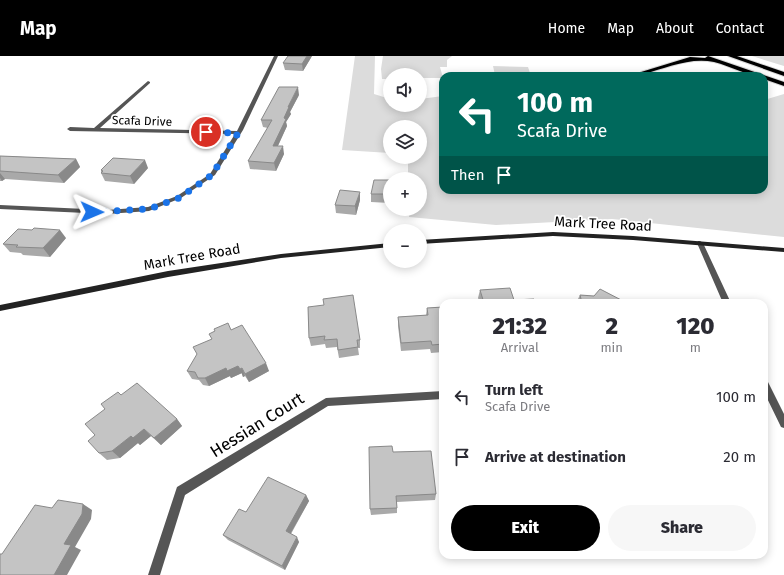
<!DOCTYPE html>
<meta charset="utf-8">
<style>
body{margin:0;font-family:"Fira Sans",sans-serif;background:#f7f7f7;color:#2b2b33;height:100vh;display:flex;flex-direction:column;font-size:15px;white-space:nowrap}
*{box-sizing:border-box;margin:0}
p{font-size:13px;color:#7c7c81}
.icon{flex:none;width:22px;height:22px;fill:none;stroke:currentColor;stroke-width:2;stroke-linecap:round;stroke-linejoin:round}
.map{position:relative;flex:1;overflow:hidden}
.drawer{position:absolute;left:439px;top:243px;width:329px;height:260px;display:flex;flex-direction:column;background:#fff;border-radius:12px;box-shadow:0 2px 10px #0003}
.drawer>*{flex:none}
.hud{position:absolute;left:439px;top:16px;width:329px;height:122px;border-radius:12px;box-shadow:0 2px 10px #0003;background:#00695c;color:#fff;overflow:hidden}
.controls{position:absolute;left:383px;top:12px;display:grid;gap:8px}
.controls a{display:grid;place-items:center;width:44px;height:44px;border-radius:50%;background:#fff;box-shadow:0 2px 10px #0003;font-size:20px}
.pin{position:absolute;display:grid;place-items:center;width:34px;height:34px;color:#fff;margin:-17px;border:2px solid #fff;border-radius:50%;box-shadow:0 1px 4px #0007}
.me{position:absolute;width:44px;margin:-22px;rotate:91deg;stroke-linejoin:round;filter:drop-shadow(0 0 3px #0008)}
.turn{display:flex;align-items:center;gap:14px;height:84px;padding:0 12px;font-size:18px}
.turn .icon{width:52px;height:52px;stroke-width:2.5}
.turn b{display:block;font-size:28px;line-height:34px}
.then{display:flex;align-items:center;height:38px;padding:0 12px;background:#0003;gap:8px;font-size:15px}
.eta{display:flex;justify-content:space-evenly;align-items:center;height:68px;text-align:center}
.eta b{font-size:24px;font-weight:800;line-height:28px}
.primary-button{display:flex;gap:8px;margin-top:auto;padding:8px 12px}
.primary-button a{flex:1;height:46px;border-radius:24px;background:#000;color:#fff;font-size:16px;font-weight:800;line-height:46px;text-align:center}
.primary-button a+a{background:#f7f7f7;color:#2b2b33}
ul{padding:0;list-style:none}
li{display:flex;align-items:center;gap:12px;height:60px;padding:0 12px}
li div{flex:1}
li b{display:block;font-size:15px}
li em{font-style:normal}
header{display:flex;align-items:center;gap:24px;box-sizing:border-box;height:56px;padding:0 20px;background:#000;color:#fff}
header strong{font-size:19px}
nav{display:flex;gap:22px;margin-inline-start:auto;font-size:14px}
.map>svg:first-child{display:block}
</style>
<header>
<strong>Map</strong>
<nav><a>Home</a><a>Map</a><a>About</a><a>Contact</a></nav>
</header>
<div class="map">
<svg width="784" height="519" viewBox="0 0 784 519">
<rect width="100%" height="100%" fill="#fff"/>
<path fill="#dcdcdc" d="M355,0H375L374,38L390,43V49H420V43L443,40V134H764V44L784,38V181L612,163L496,169L409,161V153H420V123H408V101H420V71H390V97L342,94Z
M383,0H452L447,4V11H440L443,22H420V19H390V23H382L381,13L423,12L381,13Z
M752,0H784V10Z
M493,10L528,11L531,20L495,19Z"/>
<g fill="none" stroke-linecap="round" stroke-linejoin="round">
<defs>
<path id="highway" d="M708,0L784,26V30L764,23V20C746,20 731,10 714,6C690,1 666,12 644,18L641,16L690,1L705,2Z
M728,0H737L784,16V20Z"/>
</defs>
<use href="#highway" stroke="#dbdbdb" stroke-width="2"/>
<path fill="#555" fill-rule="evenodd" d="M274,0H278L243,74L215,119L181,142L149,155L107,158L0,153V149L107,154L148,151L177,140L210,118L235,78L70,75L67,73L70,71L94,72L148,25L150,26V27L100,72L237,75Z
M698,185H700L703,187L731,247H723L697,187Z
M764,323L767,324L784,358V372L781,371L764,336Z
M443,335V343L328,350L185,439L160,519H148L177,431L326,342Z"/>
<path fill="#222" fill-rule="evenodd" d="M553,176L633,180L784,192V196L633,184L553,180L420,188V184Z
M390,187V191L281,202L168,221L0,255V249L168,215L281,198Z"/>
<use href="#highway" fill="#000" fill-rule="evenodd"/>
</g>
<path fill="#a9a9a9" d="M312,0L303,15L285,14L283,7Z
M299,39L290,56L291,58L286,66L287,70L278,90L284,98L276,115L250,113L248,105L268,72L263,71L261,64Z
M0,100L76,103L80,111L64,127L5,123L2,125H0Z
M148,112L134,128L105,125L101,117V114Z
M390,124V147L371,146V138Z
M360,144L356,159L336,157L335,149Z
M66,182L50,201L23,199L21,197L10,196L3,188Z
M480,234L514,244L535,247H480L478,242Z
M580,239L627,247H576Z
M308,251L360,284V292H358L359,299L339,302L337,291L326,292L325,288L311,290L309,282Z
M443,251V296L431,297L430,293L401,295L398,270V261L426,259L427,252Z
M231,274L269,315L249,326L245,320L243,321L242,317L231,322L230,320L209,330L203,329L199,324L192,323L187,315Z
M121,339L177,363L182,370L161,389L151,380L140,389L138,387L120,402L107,404L99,397L95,379L105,353Z
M393,396L436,438L435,444L397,446V457L371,459L370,453Z
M306,439L309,445L291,478L299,486L285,514L228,484L223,479L246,456Z"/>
<path fill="#898989" d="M307,0H312L303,15L302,8Z
M298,31L299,39L290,56L291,58L286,66L287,70L274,98L273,90L288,51Z
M283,90L284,98L276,115L274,107Z
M76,103L80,111L64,127L58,119Z
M145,104L148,112L134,128L130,120Z
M0,117L5,123L2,125L0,122Z
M360,136V144L356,159L355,150Z
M60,174L66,182L50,201L43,192Z
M266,307L269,315L249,326L245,318Z
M238,310L242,317L231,322L230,320L209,330L205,322L226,312Z
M242,312L245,320L243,321L240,313Z
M177,363L182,370L161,389L154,382Z
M144,373L151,380L140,389L138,387L120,402L112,395L131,380Z
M306,439L309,445L289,480L286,475Z
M83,448L92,454L91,463L75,491L81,494L67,519H54L64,488Z
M297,481L299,486L285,514L282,510Z"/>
<path fill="#c4c4c4" stroke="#898989" d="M288,0H307L302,8L283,7Z
M279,31H298L288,51H289L284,62L286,63L273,90H283L274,107L248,105L272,64H261Z
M0,100L76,103L58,119L0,115Z
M113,102L145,104L130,120L101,117L103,115L101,114Z
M374,124H390V138H371Z
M340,134L360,136L355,150L335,149Z
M34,172L60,174L43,192L16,191L18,189L3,188L18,173L32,174Z
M510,232L514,244L534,243L535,247H484L480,234Z
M600,233L627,247H582L580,239L594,240Z
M353,239L360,284H357L358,291L338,294L337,283L324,284L325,280L309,282L308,251L324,249L323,243Z
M443,251V288L432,289L431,285L401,287L398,261L428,259L427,252Z
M228,267L231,274L242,269L266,307L245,318L242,312L240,313L238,310L227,315L226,312L205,322H198L195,316L187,315L197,298L193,291L212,283L209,278L215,275L214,273Z
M137,327L177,363L154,382L144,373L133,382L131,380L112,395L99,397L88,385L95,379L85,368L105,353L101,348L118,336L121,339Z
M392,390L393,396L431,395L436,438L396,440L397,452L370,453L369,391Z
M268,421L306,439L286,475L297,481L282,510L223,479L239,453L246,456Z
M58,444L83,448L82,458L64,488L71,489L54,519H0V498H2L35,449L52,452Z"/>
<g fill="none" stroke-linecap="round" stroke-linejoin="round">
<path stroke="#1a73e8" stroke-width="7" stroke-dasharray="0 12.6" d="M92,156L149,153L179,142L212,119L238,77L206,76"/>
</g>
<g text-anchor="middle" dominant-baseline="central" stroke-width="3.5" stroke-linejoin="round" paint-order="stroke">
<g font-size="12" fill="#000" stroke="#fff">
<text transform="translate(142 65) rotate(2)">Scafa Drive</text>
</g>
<g font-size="14" fill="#000" stroke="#fff">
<text transform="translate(603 168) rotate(3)">Mark Tree Road</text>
<text transform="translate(192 201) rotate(-10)">Mark Tree Road</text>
</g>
<g font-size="17" fill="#000" stroke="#fff">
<text transform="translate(257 369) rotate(-32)">Hessian Court</text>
</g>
</g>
</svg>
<div class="controls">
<a><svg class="icon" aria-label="sound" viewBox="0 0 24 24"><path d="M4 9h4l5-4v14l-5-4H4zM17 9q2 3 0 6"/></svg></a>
<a><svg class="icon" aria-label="layers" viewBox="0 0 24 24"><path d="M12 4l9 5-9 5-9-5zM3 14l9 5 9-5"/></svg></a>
<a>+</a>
<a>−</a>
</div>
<div class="pin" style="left:206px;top:76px;background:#d93025"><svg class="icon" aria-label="arrive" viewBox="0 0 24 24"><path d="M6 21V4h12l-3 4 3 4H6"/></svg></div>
<svg class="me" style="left:92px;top:156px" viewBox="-20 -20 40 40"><path d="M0-17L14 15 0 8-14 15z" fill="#1a73e8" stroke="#fff" stroke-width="4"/></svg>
<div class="hud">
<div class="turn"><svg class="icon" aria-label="left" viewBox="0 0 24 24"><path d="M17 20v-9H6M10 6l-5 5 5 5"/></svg><div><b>100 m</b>Scafa Drive</div></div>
<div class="then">Then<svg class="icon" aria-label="arrive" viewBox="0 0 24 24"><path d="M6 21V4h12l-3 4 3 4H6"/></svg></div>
</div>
<section class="drawer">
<div class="eta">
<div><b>21:32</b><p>Arrival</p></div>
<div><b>2</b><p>min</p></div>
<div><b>120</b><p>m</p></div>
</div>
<ul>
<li><svg class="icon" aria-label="left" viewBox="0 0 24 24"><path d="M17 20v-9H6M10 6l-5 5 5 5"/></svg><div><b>Turn left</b><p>Scafa Drive</p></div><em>100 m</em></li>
<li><svg class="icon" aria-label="arrive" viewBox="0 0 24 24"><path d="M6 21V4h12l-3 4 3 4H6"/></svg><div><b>Arrive at destination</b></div><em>20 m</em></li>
</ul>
<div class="primary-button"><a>Exit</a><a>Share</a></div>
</section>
</div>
